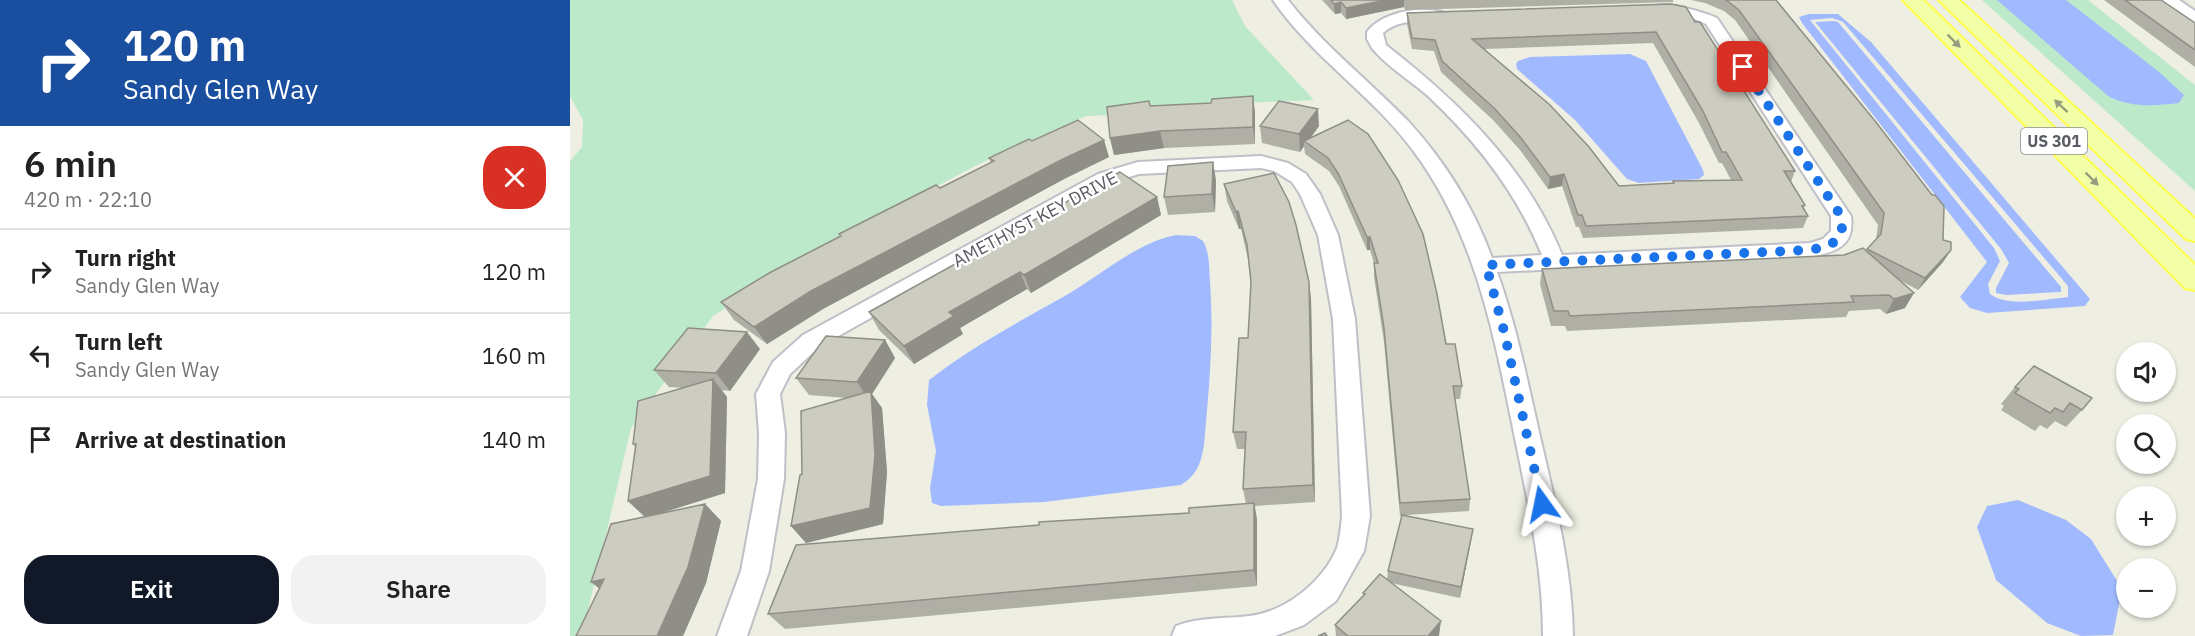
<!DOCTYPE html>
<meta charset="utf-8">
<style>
body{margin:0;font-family:"IBM Plex Sans",sans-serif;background:#f2f2f2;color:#222;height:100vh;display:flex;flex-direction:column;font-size:22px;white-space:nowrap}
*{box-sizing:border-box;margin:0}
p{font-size:20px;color:#767676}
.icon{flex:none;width:33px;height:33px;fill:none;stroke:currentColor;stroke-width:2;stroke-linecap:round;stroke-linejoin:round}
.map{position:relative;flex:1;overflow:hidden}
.drawer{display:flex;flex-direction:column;background:#fff;width:570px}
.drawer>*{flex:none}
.guide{background:#1a4fa0;color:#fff;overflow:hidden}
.tools{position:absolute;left:1546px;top:342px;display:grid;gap:12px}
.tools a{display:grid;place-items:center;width:60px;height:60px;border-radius:50%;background:#fff;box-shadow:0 2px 4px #0004;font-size:30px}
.pin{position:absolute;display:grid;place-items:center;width:51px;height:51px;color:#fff;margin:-26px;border-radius:12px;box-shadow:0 3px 9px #0006}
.me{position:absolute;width:66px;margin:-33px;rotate:348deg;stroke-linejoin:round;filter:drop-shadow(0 0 4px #0008)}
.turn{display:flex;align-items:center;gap:21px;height:126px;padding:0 24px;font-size:27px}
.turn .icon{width:78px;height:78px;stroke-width:2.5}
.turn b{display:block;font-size:42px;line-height:51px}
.round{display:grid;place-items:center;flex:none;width:63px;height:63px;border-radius:24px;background:#f2f2f2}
.headline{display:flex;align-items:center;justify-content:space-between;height:102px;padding:0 24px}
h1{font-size:36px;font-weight:600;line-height:45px}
.action{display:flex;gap:12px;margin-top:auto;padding:12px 24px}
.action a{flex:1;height:69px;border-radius:24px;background:#111827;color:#fff;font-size:24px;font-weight:600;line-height:69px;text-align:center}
.action a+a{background:#f2f2f2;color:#222}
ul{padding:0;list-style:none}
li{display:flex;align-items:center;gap:18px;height:84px;padding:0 24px;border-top:2px solid #e0e0e0}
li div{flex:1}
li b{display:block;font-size:22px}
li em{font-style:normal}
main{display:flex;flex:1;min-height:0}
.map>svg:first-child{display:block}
</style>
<main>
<section class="drawer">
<div class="guide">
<div class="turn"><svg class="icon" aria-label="right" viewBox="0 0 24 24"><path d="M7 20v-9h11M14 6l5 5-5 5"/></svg><div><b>120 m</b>Sandy Glen Way</div></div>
</div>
<div class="headline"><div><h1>6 min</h1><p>420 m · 22:10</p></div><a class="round" style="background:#d93025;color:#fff"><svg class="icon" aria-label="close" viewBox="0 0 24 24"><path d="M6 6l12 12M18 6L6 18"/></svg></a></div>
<ul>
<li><svg class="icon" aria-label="right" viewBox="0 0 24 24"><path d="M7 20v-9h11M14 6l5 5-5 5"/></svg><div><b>Turn right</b><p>Sandy Glen Way</p></div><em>120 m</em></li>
<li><svg class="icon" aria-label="left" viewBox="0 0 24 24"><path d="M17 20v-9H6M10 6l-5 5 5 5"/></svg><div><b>Turn left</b><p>Sandy Glen Way</p></div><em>160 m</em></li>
<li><svg class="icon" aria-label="arrive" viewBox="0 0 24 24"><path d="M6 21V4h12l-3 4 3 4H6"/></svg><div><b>Arrive at destination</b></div><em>140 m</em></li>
</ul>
<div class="action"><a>Exit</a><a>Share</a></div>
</section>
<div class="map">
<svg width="1625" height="636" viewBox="0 0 1625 636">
<rect width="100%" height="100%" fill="#eeefe2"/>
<path fill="#bbe9c9" d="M0,0H662L675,26L744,100L628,105L627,112L516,116L407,165L244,252L143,316L61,428L12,636H0V161L12,147L13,120L0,96Z
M1412,0H1518L1625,85V191Z"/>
<path fill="#a1baff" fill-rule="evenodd" d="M1427,0H1496L1588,71L1614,95L1609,103C1583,106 1561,108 1538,96Z
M1239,14H1268L1301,42L1520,299L1515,306L1417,313L1400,308L1390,297L1417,262L1232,23L1229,17ZM1262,18L1273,22L1498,286V297C1476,299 1439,308 1420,294L1418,284L1430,261L1424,248L1240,20Z
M1264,21L1268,22L1491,287V292L1436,295L1426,293V288L1439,263L1431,249L1245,22Z
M1060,54L1076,61L1133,170L1134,175L1129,179L1069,183L1057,179L1005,120L947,69L946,64L948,61L960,57Z
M606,235L625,236L633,241C640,253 639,268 640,282C644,337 639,390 634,445C631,463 627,475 611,485L474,502L371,506L362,503L360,488L366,451L357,405L359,380C400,348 448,322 493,297C529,277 565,243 606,235Z
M1448,500L1496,520L1521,539L1552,589L1543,635L1511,636L1477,623L1426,580L1407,527L1417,506Z"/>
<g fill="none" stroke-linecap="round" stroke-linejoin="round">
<defs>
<path id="minor" d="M703,0H718C753,45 798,80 838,121C874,160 904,208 922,258L972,255C947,193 907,142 858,96C841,81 815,65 802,48L797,39V32C812,12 849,6 872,12L875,15L872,18C851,24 831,17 813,33L816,45C890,103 956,167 992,255L1240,243L1253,239L1261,231V216L1136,24L1113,14L1084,11L1081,8C1094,0 1133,12 1147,18L1281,216C1285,247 1265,252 1240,257L927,272C947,327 958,384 971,441C986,506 1002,569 1003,636H973C973,570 959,507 946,443C925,340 907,235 842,149C801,94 742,57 703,0Z
M1592,0H1609L1625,11V23L1620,21Z
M691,156L718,163L736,174L750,194L768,235L785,319L800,516L794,551L766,601L734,625L705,636H602L606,626C629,617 655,619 679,616C715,612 753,582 767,548C770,538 771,526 772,516L763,319L748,235L730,194L722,182L704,171L691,168L569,174L542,182L249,347L220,374L210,394L215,433L214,479L199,571L177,636H147L171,571L188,479L189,433L186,394L203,362L233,335L528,174L568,162Z"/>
<path id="major" d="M1333,0H1353L1625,265V290L1615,288Z
M1369,0H1389L1625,219V241L1616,239Z"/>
</defs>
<use href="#minor" stroke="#bfbfc7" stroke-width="4"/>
<use href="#major" stroke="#fcfe4b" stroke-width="4"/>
<use href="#minor" fill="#fff" fill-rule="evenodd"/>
<use href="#major" fill="#f3ffa6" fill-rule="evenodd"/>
</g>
<path fill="#afafa6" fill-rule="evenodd" d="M752,0H1103V2L835,10L834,7L776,19L771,13L765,14Z
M1121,0H1206L1373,240L1381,250L1373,262L1348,290L1331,281L1335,308L1316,314L1310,309L1279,311L1276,317L997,331L995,326H981L970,284L972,269L1274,255L1296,251L1306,240L1308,225L1165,20L1154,11L1135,3Z
M1534,0H1591L1625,23V67Z
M837,13L1125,22L1225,171L1221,182L1235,205L1234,208L1238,216L1233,228L1013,238L1009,227H1006L992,186L978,189L950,150L923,120L871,72L864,51L842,49L837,24ZM1083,43L1129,123L1149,163H1152L1161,180L1103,181L1102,184L1049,186L915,49Z
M683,96L685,113V144L594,148L544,155L540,138L580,106L641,103Z
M778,120L876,344L892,386L890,399H885L900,499L899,511L836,515L901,540L890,598L821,583L869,636H766L765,625L793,596V593L817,580L818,571L832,516H830L814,342L804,277V263L800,250H797L769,186L759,171L735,154L734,146L730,152L692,143L690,126H749L740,138Z
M462,141L539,157L496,178L253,309L197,344L164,320L151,302L270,237L269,234L370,188L421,163L419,158Z
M646,180L645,212L598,215L594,197Z
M654,184L739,282L741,299L745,502L685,506L687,520V586L215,629L198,614L619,513L676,504L673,489L675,449H667L663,432L678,338L681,282L678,259L671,229H669L657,201Z
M587,197L591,215L461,293L457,289L390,328L393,334L344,364L309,330L299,312Z
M315,340L325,358L302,394L312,408L317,472L313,524L236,543L221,526L232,474L276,398L239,395L226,378Z
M190,349L160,391L152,390L157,397L155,493L87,514L135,504L151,521L136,583L113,636H6L75,517L58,501L65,447L63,444L114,388L99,387L84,370Z
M1464,366L1512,410L1496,427L1485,421L1477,429L1470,425L1465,431L1431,410L1434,406L1431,404L1445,387Z"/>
<path fill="#8f8f87" d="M816,0H834V7L776,19V8Z
M771,2V13L765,14L764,4Z
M683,96L685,113V144L683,127Z
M748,109L749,126L737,143L734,141V146L730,152L729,134Z
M590,131L594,148L544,155L540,138Z
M534,140L539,157L496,178L253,309L197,344L184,327L241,291L491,160Z
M643,162L646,180L645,212L642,194Z
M994,174L992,186L978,189L980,177Z
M587,197L591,215L461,293L454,275Z
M668,211L671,229H669L666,212Z
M797,237H800V250H797Z
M1381,250L1373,262L1348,290L1355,278Z
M450,272L457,289L390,328L393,334L344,364L334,346L379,312Z
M739,282L741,299L745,502L743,485Z
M1344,293L1335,308L1316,314L1324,299Z
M177,332L190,349L160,391L146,373Z
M315,340L325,358L302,394L312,408L317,472L313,524L236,543L221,526L299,400L287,382Z
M143,379L157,397L155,493L76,518L58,501Z
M684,503L687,520V586L684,570Z
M135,504L151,521L136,583L113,636H87Z
M903,529L901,540L890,598L891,587Z
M34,579L41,598L21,582Z
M871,621L869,636H858Z"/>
<path fill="#ccccc1" stroke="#8f8f87" stroke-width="1.5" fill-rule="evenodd" d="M761,0H816L776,8L771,2L764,4Z
M1156,0H1206L1305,121L1362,195H1365L1374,206L1373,240L1381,242V250L1355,278L1297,249L1311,234L1314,213L1169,10Z
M1555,0H1591L1625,23V50Z
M1101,4L1116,7L1125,22H1130L1225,171H1214L1235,205L1232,206L1238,216L1016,226L1012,215H1008L994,174L980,177L951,138L925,109L872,61L865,40L842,38L837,13ZM1086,32L1133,111L1152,152H1156L1172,180L1103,181L1104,183L1049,186L1019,147L980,105L902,39Z
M683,96V127L590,131L540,138L537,107L579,101L580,106L641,103L642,99Z
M709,101L748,109L729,134L690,126Z
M508,120L534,140L491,160L241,291L184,327L151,302L201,272L271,236L269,234L366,185L370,188L424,161L419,158L459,139L462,141Z
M778,120L798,134L828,180L853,234L867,294L876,344H885L892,386H883L900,499L830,503L814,328L804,263H808L800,237H797L768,173L758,158L734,141Z
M643,162L642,194L594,197L598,166Z
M550,172L587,197L454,275L450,272L379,312L384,316L334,346L299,312Z
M704,173L719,202L726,225L739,282L743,485L673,489L676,432H663L669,338H678L681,282L677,245L668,211L666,212L654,184Z
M1293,248L1344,293L1324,299L1319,295L1281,296L1284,302L1000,316L998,311H984L972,269L1252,256L1274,255Z
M118,328L177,332L146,373L84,370Z
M256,336L315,340L287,382L226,378Z
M1464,366L1522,398L1512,410L1500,403L1493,412L1485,408L1480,413L1445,393L1449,389L1445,387Z
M143,379L140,476L58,501L66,444H63L68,401Z
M301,391L305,455L300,508L221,526L230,475L232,474L231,411Z
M684,503V570L198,614L226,545L469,525V522L619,513V508Z
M135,504L118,567L87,636H6L34,579L21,582L41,524Z
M832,515L903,529L891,587L818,571Z
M810,574L871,621L858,636H778L765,625L795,594L793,593Z
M755,633L757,636H748Z"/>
<defs><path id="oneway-solid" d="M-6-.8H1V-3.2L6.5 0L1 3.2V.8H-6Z" transform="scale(1.5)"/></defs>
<g fill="#979d7e">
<use href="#oneway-solid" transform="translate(1384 41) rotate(45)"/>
<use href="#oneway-solid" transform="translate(1491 106) rotate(-137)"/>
<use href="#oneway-solid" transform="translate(1522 179) rotate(45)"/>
</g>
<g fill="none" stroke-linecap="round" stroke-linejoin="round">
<path stroke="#1a73e8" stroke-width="10" stroke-dasharray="0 18" d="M972,504L934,331L916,265L1240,250C1262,246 1276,241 1271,216L1173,67"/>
</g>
<g text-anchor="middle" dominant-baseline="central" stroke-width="5" stroke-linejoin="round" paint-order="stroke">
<rect fill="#fff" stroke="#8c8d92" stroke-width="1.5" x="1451" y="128" width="66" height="26" rx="4.5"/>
<g font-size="16" font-weight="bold" fill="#5a5c64">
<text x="1484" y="141">US 301</text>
</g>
<g font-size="18" fill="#5a5c64" stroke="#fff">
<text transform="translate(465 219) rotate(-28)">AMETHYST KEY DRIVE</text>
</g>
</g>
</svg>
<div class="tools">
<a><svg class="icon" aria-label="sound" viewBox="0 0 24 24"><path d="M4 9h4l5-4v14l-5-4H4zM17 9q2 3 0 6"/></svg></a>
<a><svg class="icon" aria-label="search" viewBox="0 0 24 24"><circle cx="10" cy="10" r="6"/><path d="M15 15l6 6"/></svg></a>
<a>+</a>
<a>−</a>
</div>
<div class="pin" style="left:1173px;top:67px;background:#d93025"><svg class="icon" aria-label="arrive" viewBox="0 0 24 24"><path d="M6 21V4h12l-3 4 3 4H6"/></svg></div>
<svg class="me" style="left:972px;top:504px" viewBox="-20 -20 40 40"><path d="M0-17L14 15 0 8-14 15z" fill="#1a73e8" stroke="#fff" stroke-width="4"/></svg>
</div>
</main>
